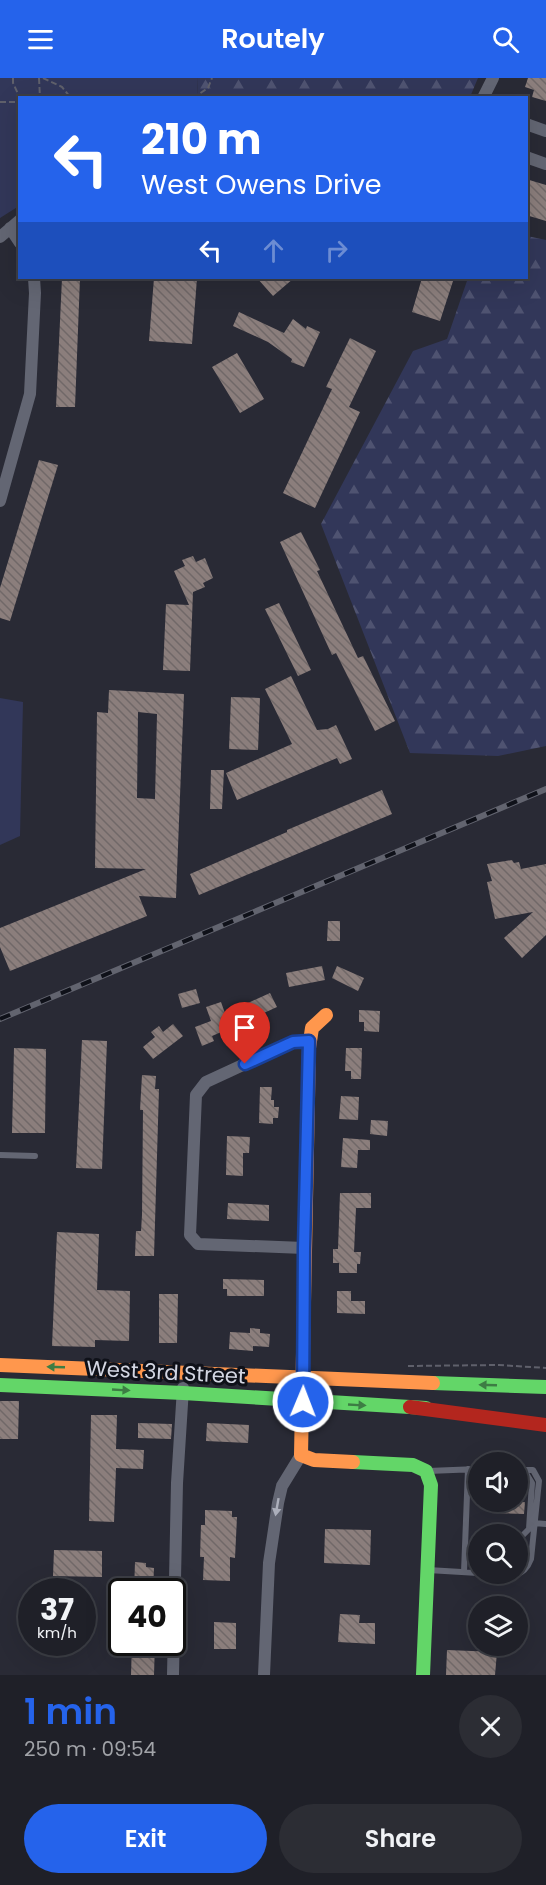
<!DOCTYPE html>
<meta charset="utf-8">
<style>
body{margin:0;font-family:Poppins,sans-serif;background:#2c2d34;color:#f1f3f6;height:100vh;display:flex;flex-direction:column;font-size:22px;white-space:nowrap}
*{box-sizing:border-box;margin:0}
p{font-size:20px;color:#a1a3a8}
.icon{flex:none;width:33px;height:33px;fill:none;stroke:currentColor;stroke-width:2;stroke-linecap:round;stroke-linejoin:round}
.map{position:relative;height:1597px;overflow:hidden}
.drawer{display:flex;flex-direction:column;background:#1f2028;flex:1}
.drawer>*{flex:none}
.top-card{position:absolute;left:18px;top:18px;width:510px;height:183px;border-radius:0px;box-shadow:0 6px 24px #0002,0 0 0 2px #3c3e45;background:#2563eb;color:#fff;overflow:hidden}
.tools{position:absolute;left:468px;top:1374px;display:grid;gap:12px}
.tools a{display:grid;place-items:center;width:60px;height:60px;border-radius:50%;background:#1f2028;box-shadow:0 6px 24px #0002,0 0 0 2px #3c3e45;font-size:30px}
.speed{position:absolute;left:18px;top:1500px;display:flex;gap:12px;font-size:30px;font-weight:700;text-align:center}
.speed>*{display:grid;place-content:center;width:78px;height:78px;border-radius:50%;background:#1f2028;box-shadow:0 6px 24px #0002,0 0 0 2px #3c3e45;line-height:1}
.speed small{font-size:15px;font-weight:400}
.speed .limit{border:3px solid #111;border-radius:9px;background:#fff;color:#111}
.pin{position:absolute;display:grid;place-items:center;width:51px;height:51px;color:#fff;margin:-62px -26px;border-radius:50% 50% 50% 0;rotate:-45deg;box-shadow:0 0 6px #0007}
.pin .icon{rotate:45deg}
.me{position:absolute;width:66px;margin:-33px;rotate:1deg;stroke-linejoin:round;filter:drop-shadow(0 0 4px #0008)}
.turn{display:flex;align-items:center;gap:21px;height:126px;padding:0 24px;font-size:27px}
.turn .icon{width:78px;height:78px;stroke-width:2.5}
.turn b{display:block;font-size:42px;line-height:51px}
.lanes{display:flex;align-items:center;height:57px;padding:0 24px;background:#0003;justify-content:center;gap:30px;direction:ltr}
.lanes .off{opacity:.35}
.round{display:grid;place-items:center;flex:none;width:63px;height:63px;border-radius:32px;background:#2c2d34}
.headline{display:flex;align-items:center;justify-content:space-between;height:102px;padding:0 24px}
h1{font-size:36px;font-weight:600;line-height:45px;color:#2563eb}
.cta{display:flex;gap:12px;margin-top:auto;padding:12px 24px}
.cta a{flex:1;height:69px;border-radius:36px;background:#2563eb;color:#fff;font-size:24px;font-weight:600;line-height:69px;text-align:center}
.cta a+a{background:#2c2d34;color:#f1f3f6}
header{display:flex;justify-content:space-between;align-items:center;height:78px;padding:0 24px;background:#2563eb;color:#fff;font-size:27px;font-weight:600}
.map>svg:first-child{display:block}
</style>
<header><svg class="icon" aria-label="menu" viewBox="0 0 24 24"><path d="M4 6h16M4 12h16M4 18h16"/></svg>Routely<svg class="icon" aria-label="search" viewBox="0 0 24 24"><circle cx="10" cy="10" r="6"/><path d="M15 15l6 6"/></svg></header>
<div class="map">
<svg width="546" height="1597" viewBox="0 0 546 1597">
<defs>
<pattern id="forest-firs" width="22" height="20" patternUnits="userSpaceOnUse" patternTransform="scale(1.5)"><rect width="22" height="20" fill="#323759"/><path d="M5 1l3.5 6h-7zM16 11l3.5 6h-7z" fill="#4f5371"/></pattern>
<pattern id="building-back-hatch" width="6" height="6" patternUnits="userSpaceOnUse" patternTransform="scale(1.5)"><rect width="6" height="6" fill="#8b7e7c"/><path d="M-1 5l2 2M0 0l6 6M5-1l2 2" fill="none" stroke="#706868"/></pattern>
</defs>
<rect width="100%" height="100%" fill="#292a35"/>
<path fill="#323759" d="M0,0H198L197,19L20,20L19,128L0,140Z
M0,620L23,624L20,758L0,767Z"/>
<path fill="url(#forest-firs)" d="M198,0H478L470,19L197,20Z
M527,158L546,162V668L498,678L410,675L321,446L413,273L447,261L468,200H526Z"/>
<path fill="url(#building-back-hatch)" fill-rule="evenodd" d="M528,0H546V23L532,19L534,12L525,9Z
M526,101L546,107V143L526,137Z
M62,200H80L75,329H56Z
M154,200H197L192,266L149,263Z
M257,200H294L273,218Z
M422,200H454L440,243L412,234Z
M239,234L284,255L293,241L306,251L307,248L320,254L304,289L291,284L292,281L268,264L233,248Z
M350,260L376,273L349,329L360,334L315,430L283,415L332,311L326,309Z
M237,275L264,321L240,335L212,289Z
M39,382L58,387L10,543L0,540V510Z
M301,454L320,492L317,493L358,580L363,578L395,643L375,653L336,575L332,577L280,464Z
M193,478L196,484L205,480L213,500L203,505L205,509L193,514L190,593L163,592L166,526L189,527L174,493L185,488L182,482Z
M279,525L311,592L298,598L265,531Z
M291,598L317,652L328,651L336,647L352,681L340,686L337,680L237,722L226,695L292,666L265,611Z
M109,612L184,616L176,820L139,818L147,838L10,893L0,869V850L146,791L95,790L97,634L108,635ZM138,634L157,636L155,721L137,720Z
M231,619L260,620L258,672L229,671Z
M211,692H224L222,731H210Z
M382,712L392,736L199,817L190,796L287,754V752Z
M512,782L514,785L519,784L521,791L546,786V857L522,880L504,860L533,834L495,841L487,804L492,803L487,786Z
M328,843H340V863H327Z
M322,888L325,902L289,909L286,895Z
M337,888L364,900L358,913L332,900Z
M196,911L200,925L182,930L178,916Z
M270,915L277,929L244,944L237,930Z
M221,924L226,938L221,939L226,952L212,958L214,963L202,968L195,949L211,943L206,929Z
M359,932L380,933L379,954L364,953V944H359Z
M173,946L183,958L153,981L143,969L155,959L151,954L159,948L163,954Z
M82,962L107,963L102,1091L76,1090Z
M14,970L46,971L45,1055H12Z
M346,970H362L361,1001H351V993H345Z
M142,997L156,998L155,1011H159L154,1178H135L136,1153H141L142,1137L143,1032H140Z
M260,1009H272L271,1022H274V1029H279L278,1040H273V1046L259,1045Z
M341,1018L359,1019L358,1042L339,1041Z
M371,1042L388,1043L387,1058L370,1056Z
M227,1058L250,1059L249,1075H243V1098L226,1097Z
M343,1060L370,1062V1072H358L357,1090L341,1089Z
M340,1115H371V1130H356L354,1174H361L360,1186H357V1195H339V1185H333V1171H338Z
M228,1125L269,1127V1143L227,1141Z
M57,1154L99,1156L97,1212L130,1213L129,1263L95,1262V1269L52,1268Z
M223,1201L264,1202V1218H227V1211H223Z
M337,1213H351V1223H365V1236L337,1235Z
M159,1216H178L177,1265H159Z
M250,1250L260,1251V1255L270,1256L269,1269L253,1268V1273L229,1271L230,1254L250,1255Z
M0,1323H19L18,1361H0Z
M91,1337H117L116,1371L144,1372L143,1391L116,1390L114,1444L89,1443Z
M138,1345L172,1346L171,1361L138,1360Z
M207,1345L249,1347L248,1365L206,1363Z
M492,1424H525L524,1436L491,1435Z
M205,1432L232,1433V1439H237L235,1480L230,1479V1503L203,1502L204,1479H200L201,1447H205Z
M325,1451L371,1452L370,1487L324,1485Z
M54,1472L102,1473V1499L53,1498Z
M135,1484L146,1485V1489L154,1490L153,1514H134Z
M340,1536L360,1537L359,1545H375V1566L338,1564Z
M214,1544L236,1545V1571H214Z
M132,1564H155L154,1597H131Z
M447,1572L497,1574L495,1597H446Z"/>
<g fill="none" stroke-linecap="round" stroke-linejoin="round">
<path stroke="#5f606b" stroke-width="2" stroke-dasharray="6 3" stroke-linecap="butt" d="M13,0V5L20,20
M39,0L40,20
M43,0L62,9L71,20
M193,20L208,10L212,0
M0,24H20
M408,1288L499,1287L546,1290"/>
<path stroke="#636673" stroke-width="6" d="M0,1077L35,1078
M428,1393L478,1391
M533,1445L546,1446
M518,1462L529,1451L532,1405L524,1392
M428,1492L478,1495
M464,1494L468,1391
M480,1496C502,1497 522,1505 531,1481L539,1403L533,1392H518"/>
<path stroke="#636673" stroke-width="12" d="M483,20L493,0
M526,46L546,53
M526,79L546,86
M10,150L20,165
M0,159L20,142
M0,423L30,316L35,215L34,200
M304,1170L198,1166L190,1157L196,1017L206,1004L284,968L293,964L309,963
M173,1597L177,1405L183,1310
M264,1597L269,1485L278,1425L282,1408L301,1377"/>
<path stroke="#63d668" stroke-width="14" d="M433,1305L546,1309
M0,1307L183,1315L426,1330
M353,1384L413,1387L426,1393L431,1407L423,1597"/>
<path stroke="#ff974d" stroke-width="14" d="M326,937L312,950L309,970L301,1377L314,1382L353,1384
M0,1287L433,1305"/>
<path stroke="#b3261e" stroke-width="14" d="M410,1329L546,1347"/>
<defs>
<path id="rail" d="M0,941L546,711"/>
</defs>
<use href="#rail" stroke="#62646f" stroke-width="6"/>
<use href="#rail" stroke="#0f1119" stroke-width="4" stroke-dasharray="11" stroke-linecap="butt"/>
</g>
<defs><path id="oneway-solid" d="M-6-.8H1V-3.2L6.5 0L1 3.2V.8H-6Z" transform="scale(1.5)"/></defs>
<g fill="#3d7d44">
<use href="#oneway-solid" transform="translate(56 1289) rotate(-178)"/>
<use href="#oneway-solid" transform="translate(488 1307) rotate(-178)"/>
<use href="#oneway-solid" transform="translate(121 1312) rotate(3)"/>
<use href="#oneway-solid" transform="translate(357 1327) rotate(3)"/>
</g>
<use fill="#acafbb" href="#oneway-solid" transform="translate(277 1429) rotate(100)"/>
<g fill="none" stroke-linecap="round" stroke-linejoin="round">
<defs>
<path id="route" d="M245,986L293,964L309,963L304,1170L303,1324"/>
</defs>
<use href="#route" stroke="#184099" stroke-width="15"/>
<use href="#route" stroke="#2563eb" stroke-width="10"/>
</g>
<g text-anchor="middle" dominant-baseline="central" stroke-width="6" stroke-linejoin="round" paint-order="stroke">
<g font-size="21" fill="#d3d6e2" stroke="#0f1119">
<text transform="translate(166 1294) rotate(3)">West 3rd Street</text>
</g>
</g>
</svg>
<div class="tools">
<a><svg class="icon" aria-label="sound" viewBox="0 0 24 24"><path d="M4 9h4l5-4v14l-5-4H4zM17 9q2 3 0 6"/></svg></a>
<a><svg class="icon" aria-label="search" viewBox="0 0 24 24"><circle cx="10" cy="10" r="6"/><path d="M15 15l6 6"/></svg></a>
<a><svg class="icon" aria-label="layers" viewBox="0 0 24 24"><path d="M12 4l9 5-9 5-9-5zM3 14l9 5 9-5"/></svg></a>
</div>
<div class="speed"><div>37<small>km/h</small></div><div class="limit">40</div></div>
<div class="pin" style="left:245px;top:986px;background:#d93025"><svg class="icon" aria-label="arrive" viewBox="0 0 24 24"><path d="M6 21V4h12l-3 4 3 4H6"/></svg></div>
<svg class="me" style="left:303px;top:1324px" viewBox="-20 -20 40 40"><circle r="17" fill="#2563eb" stroke="#fff" stroke-width="3"/><path d="M0-11L8 9 0 5-8 9z" fill="#fff"/></svg>
<div class="top-card">
<div class="turn"><svg class="icon" aria-label="left" viewBox="0 0 24 24"><path d="M17 20v-9H6M10 6l-5 5 5 5"/></svg><div><b>210 m</b>West Owens Drive</div></div>
<div class="lanes"><svg class="icon" aria-label="left" viewBox="0 0 24 24"><path d="M17 20v-9H6M10 6l-5 5 5 5"/></svg><svg class="icon off" aria-label="ahead" viewBox="0 0 24 24"><path d="M12 20V5M6 11l6-6 6 6"/></svg><svg class="icon off" aria-label="right" viewBox="0 0 24 24"><path d="M7 20v-9h11M14 6l5 5-5 5"/></svg></div>
</div>
</div>
<section class="drawer">
<div class="headline"><div><h1>1 min</h1><p>250 m · 09:54</p></div><a class="round"><svg class="icon" aria-label="close" viewBox="0 0 24 24"><path d="M6 6l12 12M18 6L6 18"/></svg></a></div>
<div class="cta"><a>Exit</a><a>Share</a></div>
</section>
